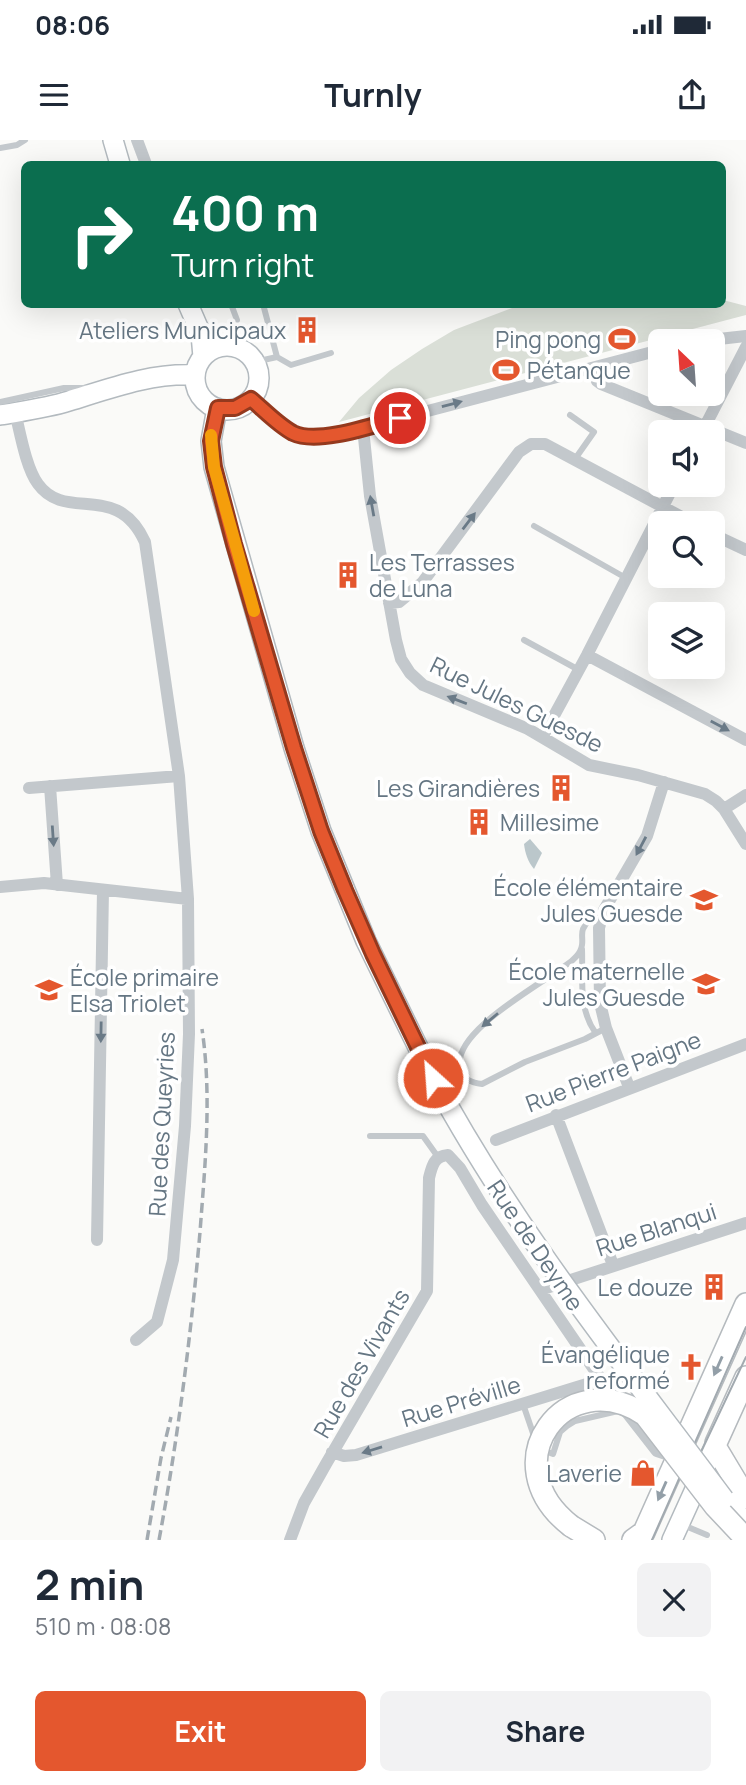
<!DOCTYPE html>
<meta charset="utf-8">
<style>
body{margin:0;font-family:Manrope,sans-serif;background:#f2f2f3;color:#1f2937;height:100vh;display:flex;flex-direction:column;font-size:26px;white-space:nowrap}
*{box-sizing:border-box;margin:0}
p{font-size:23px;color:#747a83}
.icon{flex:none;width:38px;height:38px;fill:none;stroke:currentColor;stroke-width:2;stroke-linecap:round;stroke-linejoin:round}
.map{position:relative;height:1400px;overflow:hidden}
.panel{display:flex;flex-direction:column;background:#fff;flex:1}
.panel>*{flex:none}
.hud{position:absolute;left:21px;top:21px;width:705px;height:147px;border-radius:10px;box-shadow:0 7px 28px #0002;background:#0b6e4f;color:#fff;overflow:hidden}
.needle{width:46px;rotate:335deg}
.tools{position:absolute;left:648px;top:189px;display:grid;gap:14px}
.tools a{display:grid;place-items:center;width:77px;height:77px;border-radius:10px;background:#fff;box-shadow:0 7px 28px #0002;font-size:35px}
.pin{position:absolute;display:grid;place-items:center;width:60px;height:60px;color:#fff;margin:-30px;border:4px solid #fff;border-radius:50%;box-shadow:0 2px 7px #0007}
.me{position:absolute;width:77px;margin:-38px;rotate:334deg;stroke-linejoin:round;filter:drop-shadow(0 0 5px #0008)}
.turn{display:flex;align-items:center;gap:24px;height:147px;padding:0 35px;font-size:32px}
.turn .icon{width:91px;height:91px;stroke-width:2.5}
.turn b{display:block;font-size:49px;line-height:60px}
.round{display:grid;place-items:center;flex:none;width:74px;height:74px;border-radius:10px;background:#f2f2f3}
.head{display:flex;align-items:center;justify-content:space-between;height:119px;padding:0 35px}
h1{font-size:42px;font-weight:700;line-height:52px}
.cta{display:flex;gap:14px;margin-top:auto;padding:14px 35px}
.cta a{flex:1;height:80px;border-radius:10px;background:#e4572e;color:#fff;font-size:28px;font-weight:700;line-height:80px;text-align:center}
.cta a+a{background:#f2f2f3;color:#1f2937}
.status{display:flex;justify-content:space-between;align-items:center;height:49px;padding:0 35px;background:#fff;direction:ltr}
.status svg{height:19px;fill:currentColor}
header{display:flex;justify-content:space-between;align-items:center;height:91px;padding:0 35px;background:#fff;font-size:32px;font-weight:700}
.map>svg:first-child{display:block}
</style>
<div class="status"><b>08:06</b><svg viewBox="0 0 49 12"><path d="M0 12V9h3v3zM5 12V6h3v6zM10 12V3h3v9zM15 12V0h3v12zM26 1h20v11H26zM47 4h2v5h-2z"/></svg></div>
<header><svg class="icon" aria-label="menu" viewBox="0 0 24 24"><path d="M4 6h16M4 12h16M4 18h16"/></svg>Turnly<svg class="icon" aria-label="share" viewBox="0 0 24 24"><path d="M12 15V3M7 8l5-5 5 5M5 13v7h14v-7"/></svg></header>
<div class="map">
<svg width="746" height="1400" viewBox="0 0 746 1400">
<rect width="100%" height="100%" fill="#fafaf8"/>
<path fill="#dadfd7" d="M723,160L746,166V175L339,282L359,258L391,230L422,209L454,190L520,165L723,164Z"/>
<path fill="#bbc7cb" d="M530,699L542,713L534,729C528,722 525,713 524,704Z"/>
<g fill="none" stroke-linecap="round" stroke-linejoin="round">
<defs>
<path id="secondary" d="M113,0L120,24
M188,164L201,194L203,217
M195 238a32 32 0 1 1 64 0a32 32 0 1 1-64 0Z
M217,268L211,301L214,327L294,608L321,691L366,801L433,938
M0,275C23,271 47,268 69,261C111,248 150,233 195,235
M724,1359L746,1383
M672,1400L716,1303"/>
<path id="primary" d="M746,1237L716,1303V1308L746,1358
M571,1386L594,1400
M633,1400L644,1392L746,1164"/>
</defs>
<use href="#secondary" stroke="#b3babf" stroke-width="22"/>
<use href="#primary" stroke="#b5babe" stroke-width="24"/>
<path stroke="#c3c8cc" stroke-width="6" d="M0,8L17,5L25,0
M231,164L237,180
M277,217L291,225L331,213
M254,222L277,217L263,164
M0,262L64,248H85
M570,275L594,292L575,319
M534,386L626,438
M524,500L579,530
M603,771C595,776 587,780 583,789C581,794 583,799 582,805C581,813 573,821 566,825C542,844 447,894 461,930C464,940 472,943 482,944L525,922L585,899L606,888
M582,809C583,837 578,868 595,892
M370,996H423L438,1017
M523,1264L536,1302
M542,1310L553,1314L560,1292L567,1286L575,1281L618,1271
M683,1385L707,1395"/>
<path stroke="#c3c8cc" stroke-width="12" d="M137,0L146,24
M701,201L746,196
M592,228L597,241L601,244L746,303
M251,259C264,270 279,287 295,293C316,301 342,292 363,288L660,210
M15,272C20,292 26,328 38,344C66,383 117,340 145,402L179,636L188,759L189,894L185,986L173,1120L157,1182L136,1200
M363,288L370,356L396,500L401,519L410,533L423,545L528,589L589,625L638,635L705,654L716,661L724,669L746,704
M702,292L746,207
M712,394L746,410
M389,463L399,462L422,443L519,312L531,304H545L693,383
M587,515L746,600
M543,596L587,515L674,345
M50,646L57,745
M29,648L179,636
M724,669L746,655
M0,747L44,743L188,759
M629,947L606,888L600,863L599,788L604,770L647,696L664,642
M556,975L613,1125
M496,1000L746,904
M97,1100L103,750
M540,1150L746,1083
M332,1312L344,1316L356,1315L590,1243L600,1238
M290,1400L304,1363L326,1324L427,1151L429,1038C432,1026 434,1016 448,1015L460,1028L482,1065L600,1238L657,1311L666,1314L674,1313"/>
<use href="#secondary" stroke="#fff" stroke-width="19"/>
<use href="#primary" stroke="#fff" stroke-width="21"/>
<path stroke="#a2aab0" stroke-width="2" d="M692,1331L746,1217
M652,1400L746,1187"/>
<path stroke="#a2aab0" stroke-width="3.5" stroke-dasharray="10 5" stroke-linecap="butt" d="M147,1400L161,1318L171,1277
M159,1400C178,1298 191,1195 200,1092C205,1025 212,956 202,889"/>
<defs>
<path id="secondary-bridge" d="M433,938C514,1089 622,1222 724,1359"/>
<path id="primary-bridge" d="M571,1386C490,1323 566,1222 645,1275L715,1366L746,1399"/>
</defs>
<use href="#secondary-bridge" stroke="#b3babf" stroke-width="22" stroke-linecap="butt"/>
<use href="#primary-bridge" stroke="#b5babe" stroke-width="24" stroke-linecap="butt"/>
<use href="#secondary-bridge" stroke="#fff" stroke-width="19"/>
<use href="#primary-bridge" stroke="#fff" stroke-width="21"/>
</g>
<defs><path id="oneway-solid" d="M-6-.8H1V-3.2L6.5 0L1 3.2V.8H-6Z" transform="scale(1.75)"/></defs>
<g fill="#6a7a87">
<use href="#oneway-solid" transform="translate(452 264) rotate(-15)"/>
<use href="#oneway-solid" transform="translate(372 366) rotate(-100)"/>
<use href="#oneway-solid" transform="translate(469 381) rotate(-53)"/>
<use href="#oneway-solid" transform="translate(457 560) rotate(-159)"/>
<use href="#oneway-solid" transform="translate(720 586) rotate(28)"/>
<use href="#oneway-solid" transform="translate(53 696) rotate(86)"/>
<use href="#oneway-solid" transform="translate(641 706) rotate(118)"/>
<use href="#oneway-solid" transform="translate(490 880) rotate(140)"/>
<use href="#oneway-solid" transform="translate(101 892) rotate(91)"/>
<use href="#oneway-solid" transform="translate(372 1310) rotate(163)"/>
</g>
<g fill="#939fa8">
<use href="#oneway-solid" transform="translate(718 1226) rotate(114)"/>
<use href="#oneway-solid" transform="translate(662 1351) rotate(114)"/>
</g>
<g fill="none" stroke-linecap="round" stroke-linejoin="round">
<defs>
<path id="route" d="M400,278C374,285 318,305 293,293C278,285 264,270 251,259L235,268H218L211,301L214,327L234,404L294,608L321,691L345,750L373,814L433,938"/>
</defs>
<use href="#route" stroke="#94391e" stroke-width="18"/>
<use href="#route" stroke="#e4572e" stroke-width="12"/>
<path stroke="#f59e0b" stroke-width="12" d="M211,295L214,327L254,471"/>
</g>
<defs>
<symbol id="building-bare" viewBox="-9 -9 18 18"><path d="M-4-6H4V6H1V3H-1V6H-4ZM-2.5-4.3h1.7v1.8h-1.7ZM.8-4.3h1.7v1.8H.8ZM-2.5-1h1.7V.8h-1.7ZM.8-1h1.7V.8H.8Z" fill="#e4572e" stroke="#fff" stroke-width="2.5" paint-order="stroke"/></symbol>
<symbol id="stadium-bare" viewBox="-9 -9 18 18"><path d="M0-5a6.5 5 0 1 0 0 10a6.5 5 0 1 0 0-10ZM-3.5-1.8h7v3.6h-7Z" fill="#e4572e" stroke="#fff" stroke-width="2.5" paint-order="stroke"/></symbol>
<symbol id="school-bare" viewBox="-9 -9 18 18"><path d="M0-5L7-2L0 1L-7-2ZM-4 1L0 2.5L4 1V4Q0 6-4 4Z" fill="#e4572e" stroke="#fff" stroke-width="2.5" paint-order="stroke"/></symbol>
<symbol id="church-bare" viewBox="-9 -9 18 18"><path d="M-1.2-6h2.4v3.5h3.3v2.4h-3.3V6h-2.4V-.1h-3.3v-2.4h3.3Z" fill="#e4572e" stroke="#fff" stroke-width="2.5" paint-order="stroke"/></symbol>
<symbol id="shop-bare" viewBox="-9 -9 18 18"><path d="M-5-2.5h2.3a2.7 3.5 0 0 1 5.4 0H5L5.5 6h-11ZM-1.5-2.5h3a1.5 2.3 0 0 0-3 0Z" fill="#e4572e" stroke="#fff" stroke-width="2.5" paint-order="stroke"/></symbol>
</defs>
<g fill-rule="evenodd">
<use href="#building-bare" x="288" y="171" width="38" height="38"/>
<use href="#stadium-bare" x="603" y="180" width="38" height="38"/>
<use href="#stadium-bare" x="487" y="211" width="38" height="38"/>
<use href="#building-bare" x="329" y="416" width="38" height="38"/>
<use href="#building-bare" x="542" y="629" width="38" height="38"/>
<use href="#building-bare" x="460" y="663" width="38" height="38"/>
<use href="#school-bare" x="685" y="741" width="38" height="38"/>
<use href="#school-bare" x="687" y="825" width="38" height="38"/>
<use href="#school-bare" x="30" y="831" width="38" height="38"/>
<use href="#building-bare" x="695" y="1128" width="38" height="38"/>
<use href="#church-bare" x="672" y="1208" width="38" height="38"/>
<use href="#shop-bare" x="624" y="1314" width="38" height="38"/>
</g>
<g text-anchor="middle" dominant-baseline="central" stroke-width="7" stroke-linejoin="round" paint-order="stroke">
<g font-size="23" fill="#657683" stroke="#fff" text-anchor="end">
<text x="286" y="190">Ateliers Municipaux</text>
<text x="601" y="199">Ping pong</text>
<text x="527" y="230" text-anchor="start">Pétanque</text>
<text x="369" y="422" text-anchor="start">Les Terrasses<tspan x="369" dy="26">de Luna</tspan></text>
<text x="540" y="648">Les Girandières</text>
<text x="500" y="682" text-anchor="start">Millesime</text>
<text x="683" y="747">École élémentaire<tspan x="683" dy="26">Jules Guesde</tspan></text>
<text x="685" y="831">École maternelle<tspan x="685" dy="26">Jules Guesde</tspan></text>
<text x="70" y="837" text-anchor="start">École primaire<tspan x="70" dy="26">Elsa Triolet</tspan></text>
<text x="693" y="1147">Le douze</text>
<text x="670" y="1214">Évangélique<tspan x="670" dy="26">reformé</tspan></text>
<text x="622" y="1333">Laverie</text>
</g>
<g font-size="23" fill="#657683" stroke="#fff">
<text transform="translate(517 564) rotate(26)">Rue Jules Guesde</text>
<text transform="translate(613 931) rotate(-21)">Rue Pierre Paigne</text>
<text transform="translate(161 984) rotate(-87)">Rue des Queyries</text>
<text transform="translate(656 1089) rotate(-18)">Rue Blanqui</text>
<text transform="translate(536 1105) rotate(56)">Rue de Deyme</text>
<text transform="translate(361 1223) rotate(-60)">Rue des Vivants</text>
<text transform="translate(461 1261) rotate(-17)">Rue Préville</text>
</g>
</g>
</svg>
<div class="tools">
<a><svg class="needle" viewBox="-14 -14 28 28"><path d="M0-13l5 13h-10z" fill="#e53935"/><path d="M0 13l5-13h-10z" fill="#747a83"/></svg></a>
<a><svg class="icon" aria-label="sound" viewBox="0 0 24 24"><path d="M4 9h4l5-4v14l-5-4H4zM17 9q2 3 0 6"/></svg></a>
<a><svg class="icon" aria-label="search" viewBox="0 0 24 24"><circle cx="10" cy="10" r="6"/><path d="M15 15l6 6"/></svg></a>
<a><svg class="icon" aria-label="layers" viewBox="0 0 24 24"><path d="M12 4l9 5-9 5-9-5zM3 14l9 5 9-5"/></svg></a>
</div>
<div class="pin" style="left:400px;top:278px;background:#d93025"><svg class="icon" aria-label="arrive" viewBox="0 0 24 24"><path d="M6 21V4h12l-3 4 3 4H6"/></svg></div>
<svg class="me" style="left:433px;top:938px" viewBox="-20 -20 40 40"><circle r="17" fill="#e4572e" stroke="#fff" stroke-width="3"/><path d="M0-11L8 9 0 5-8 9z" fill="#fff"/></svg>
<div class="hud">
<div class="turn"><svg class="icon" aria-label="right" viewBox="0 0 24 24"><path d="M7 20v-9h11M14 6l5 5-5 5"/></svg><div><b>400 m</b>Turn right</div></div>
</div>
</div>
<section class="panel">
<div class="head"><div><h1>2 min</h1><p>510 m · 08:08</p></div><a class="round"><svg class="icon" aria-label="close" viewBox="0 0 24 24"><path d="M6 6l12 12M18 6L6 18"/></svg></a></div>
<div class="cta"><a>Exit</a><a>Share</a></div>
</section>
